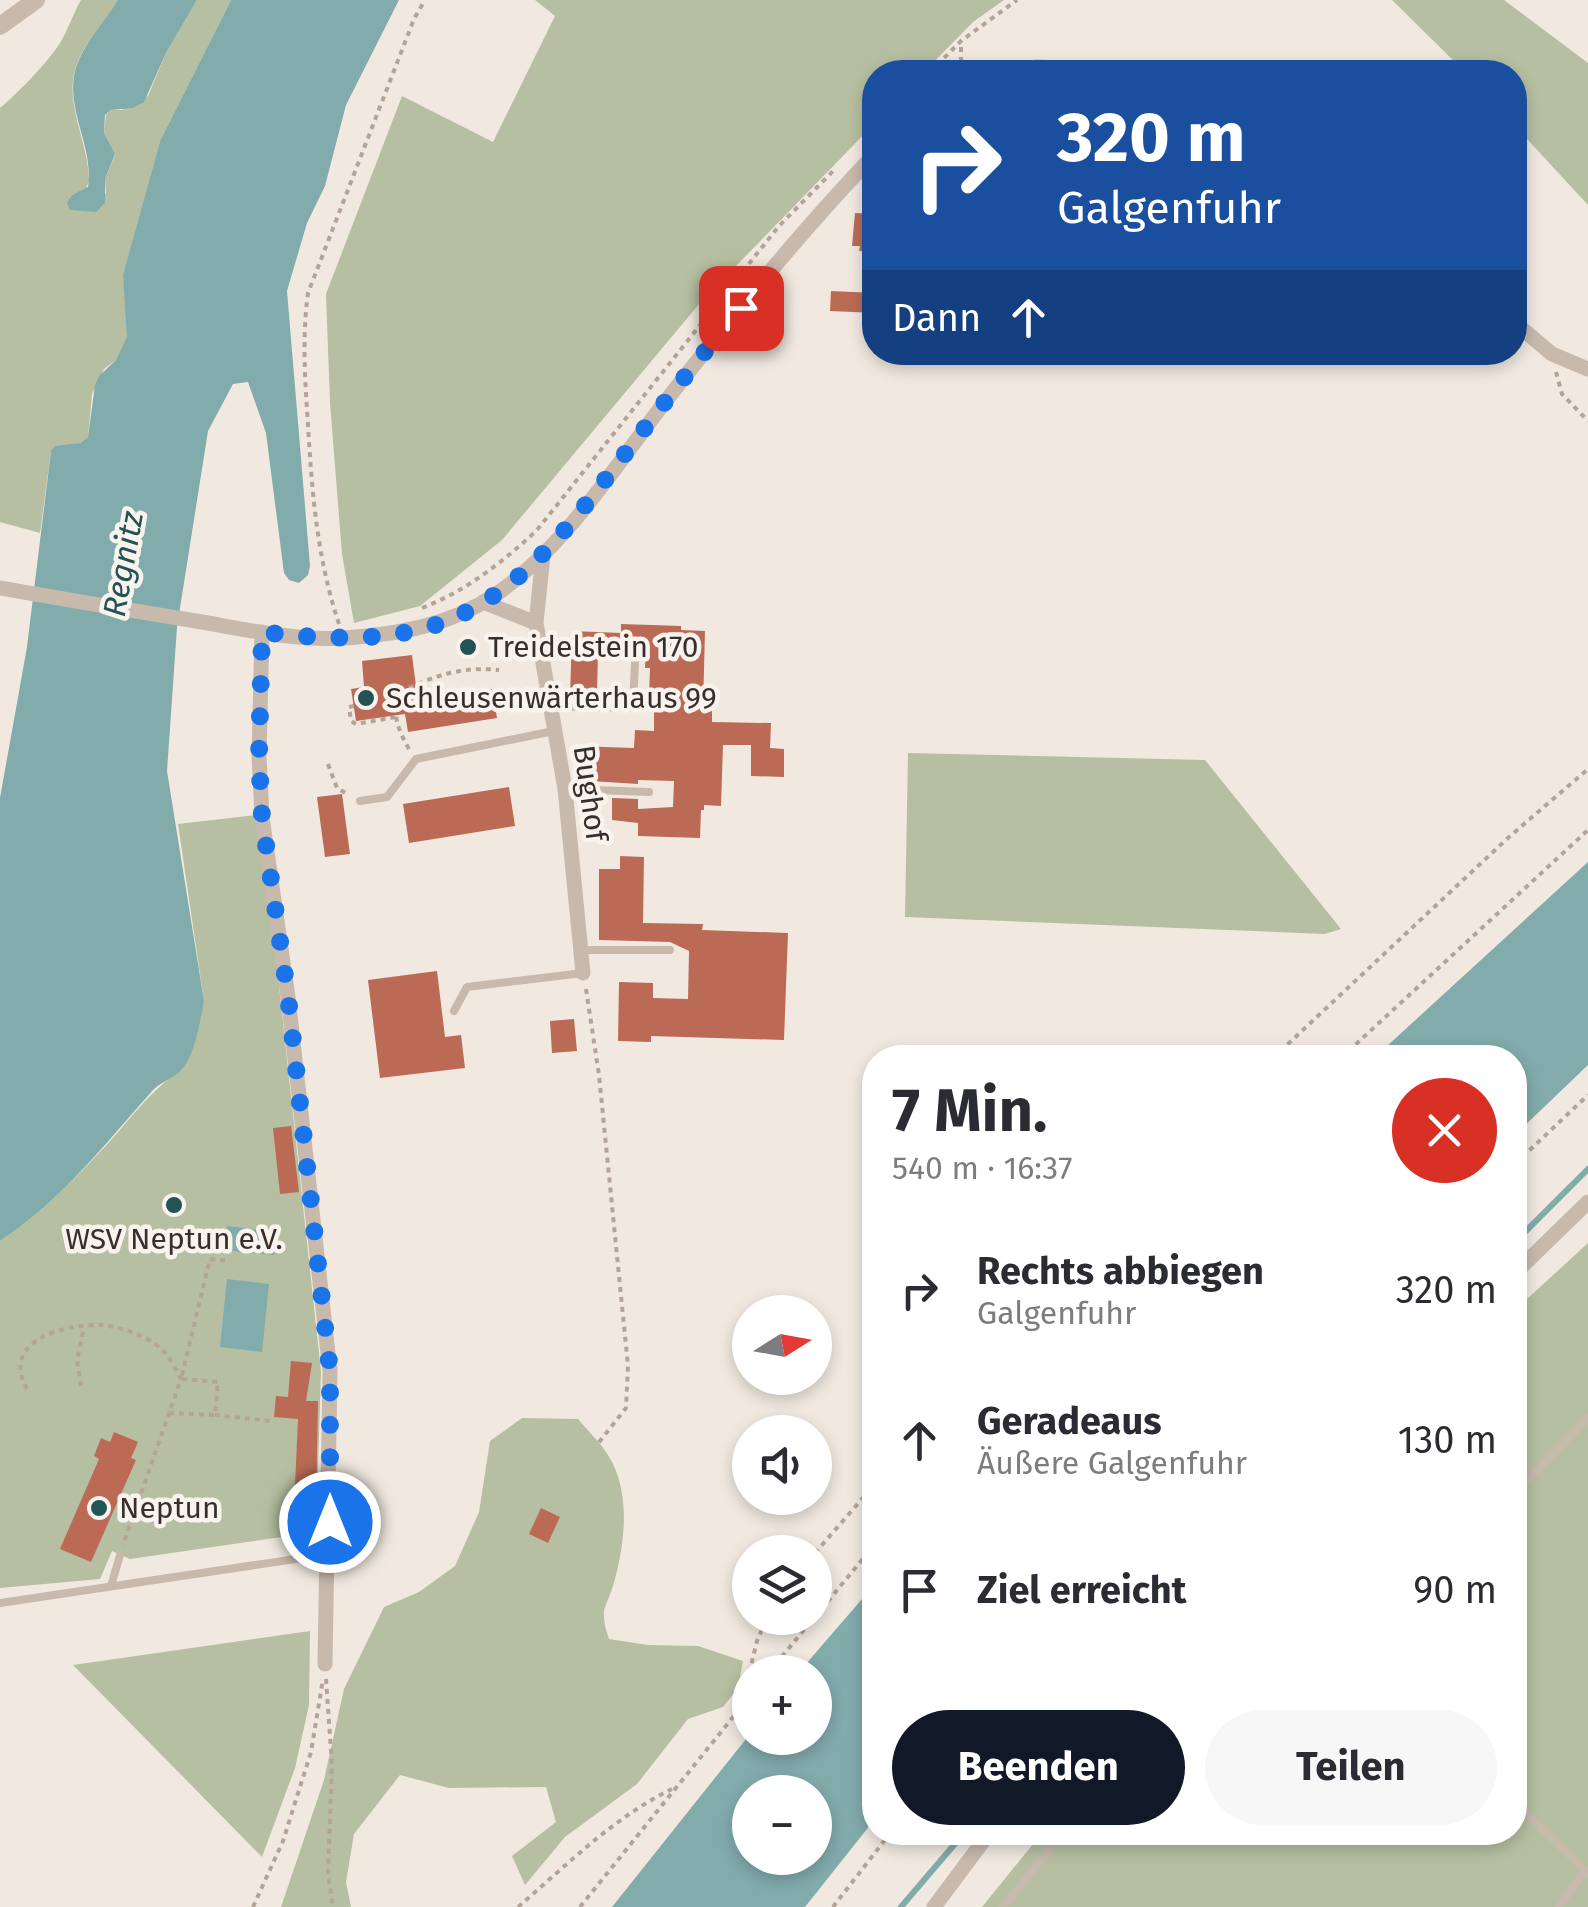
<!DOCTYPE html>
<html lang="de">
<meta charset="utf-8">
<style>
body{margin:0;font-family:"Fira Sans",sans-serif;background:#f7f7f7;color:#2b2b33;height:100vh;display:flex;flex-direction:column;font-size:38px;white-space:nowrap}
*{box-sizing:border-box;margin:0}
p{font-size:32px;color:#7c7c81}
.icon{flex:none;width:55px;height:55px;fill:none;stroke:currentColor;stroke-width:2;stroke-linecap:round;stroke-linejoin:round}
.map{position:relative;flex:1;overflow:hidden}
.details{position:absolute;left:862px;top:1045px;width:665px;height:800px;display:flex;flex-direction:column;background:#fff;border-radius:40px;box-shadow:0 5px 15px #0003}
.details>*{flex:none}
.hud{position:absolute;left:862px;top:60px;width:665px;height:305px;border-radius:40px;box-shadow:0 5px 15px #0003;background:#1a4fa0;color:#fff;overflow:hidden}
.needle{width:65px;rotate:79deg}
.tools{position:absolute;left:732px;top:1295px;display:grid;gap:20px}
.tools a{display:grid;place-items:center;width:100px;height:100px;border-radius:50%;background:#fff;box-shadow:0 5px 15px #0003;font-size:50px}
.pin{position:absolute;display:grid;place-items:center;width:85px;height:85px;color:#fff;margin:-42px;border-radius:20px;box-shadow:0 5px 15px #0006}
.me{position:absolute;width:110px;margin:-55px;rotate:0deg;stroke-linejoin:round;filter:drop-shadow(0 0 8px #0008)}
.turn{display:flex;align-items:center;gap:35px;height:210px;padding:0 30px;font-size:45px}
.turn .icon{width:130px;height:130px;stroke-width:2.5}
.turn b{display:block;font-size:70px;line-height:85px}
.then{display:flex;align-items:center;height:95px;padding:0 30px;background:#0003;gap:20px;font-size:38px}
.round{display:grid;place-items:center;flex:none;width:105px;height:105px;border-radius:52px;background:#f7f7f7}
.summary{display:flex;align-items:center;justify-content:space-between;height:170px;padding:0 30px}
h1{font-size:60px;font-weight:700;line-height:75px}
.cta{display:flex;gap:20px;margin-top:auto;padding:20px 30px}
.cta a{flex:1;height:115px;border-radius:60px;background:#111827;color:#fff;font-size:40px;font-weight:700;line-height:115px;text-align:center}
.cta a+a{background:#f7f7f7;color:#2b2b33}
ul{padding:0;list-style:none}
li{display:flex;align-items:center;gap:30px;height:150px;padding:0 30px}
li div{flex:1}
li b{display:block;font-size:38px}
li em{font-style:normal}
.map>svg:first-child{display:block}
</style>
<div class="map">
<svg width="1588" height="1907" viewBox="0 0 1588 1907">
<rect width="100%" height="100%" fill="#f1e9e0"/>
<path fill="#b6bfa1" d="M81,0H118C104,23 80,46 74,74C67,108 89,146 89,181L85,191L72,195L106,194L105,179L115,155L104,133L106,115L111,110H122L148,96L166,53L197,0H231L160,141L123,276L129,330L125,345L116,360L104,369L92,394L88,437L80,443L51,451L40,533L0,522V108C17,94 48,62 60,43C68,30 73,14 81,0Z
M535,0H1004L973,22L924,72H875V123L700,303L502,540L420,606L354,623L342,554L330,403L326,294L402,96L493,142L555,16Z
M1392,0H1504L1588,63V205L1515,126V72H1465Z
M908,753L1205,760L1341,929L1325,934L905,917Z
M256,815L272,922L321,1371L316,1532L130,1559L112,1551L100,1579L0,1588V1241C38,1216 69,1185 100,1152C128,1123 148,1091 183,1069L204,1001L178,824Z
M1588,1243V1907H982L1042,1833L1515,1832V1310Z
M522,1418L578,1419C588,1431 600,1442 608,1455C631,1491 625,1541 615,1579C607,1610 598,1605 609,1639L648,1645L698,1646L743,1661L738,1688L723,1707L688,1719L637,1784L565,1837L525,1885L512,1856L556,1822L546,1787L449,1788L400,1775L354,1834L346,1882L351,1907H281L324,1780L344,1689L384,1607L419,1592L455,1566L479,1512L490,1441Z
M310,1631L309,1705L295,1768L262,1857L73,1665Z"/>
<path fill="#82abac" fill-rule="evenodd" d="M118,0H197L166,53L144,102L133,108L111,110L105,115L104,133L115,154L105,179V203L96,212L70,210L67,203L72,195L88,187C94,150 68,113 74,76C79,48 103,24 118,0Z
M231,0H399L346,105L325,186L307,223L287,291L310,566L308,575L299,583L289,580L284,573L266,433L248,382L233,384L208,431L177,627L167,771L204,1001C200,1021 196,1049 184,1067C177,1077 162,1081 153,1090C105,1144 61,1201 0,1241V798L27,647L51,451L55,446L80,443L88,437L95,385L99,376L116,360L127,337L123,275L160,141Z
M1588,862V1065L1515,1135V1058L1375,1057Z
M227,1226L277,1232L274,1255L224,1250Z
M227,1279L269,1284L262,1352L220,1347Z
M875,1584V1819L805,1907H612L750,1734V1738H815V1672H799ZM815,1792V1858H750V1792Z"/>
<g fill="none" stroke-linecap="round" stroke-linejoin="round">
<path stroke="#82abac" stroke-width="6" d="M1515,1242L1588,1169
M901,1907L965,1832"/>
</g>
<path fill="#bb6b55" d="M855,213L875,214V252L859,251L860,246H852Z
M831,291L875,293V313L830,311Z
M621,624L681,626V630L705,631L703,708L712,709V722L771,723L770,748L784,749V777L751,776V745H723L721,806L704,805V810H701L700,838L638,836V823L612,820V798L638,799V809L673,807L674,781L638,780V784L575,780L576,746L634,748L635,730L654,731V697L649,696L650,668H645L646,648L598,646L597,699L570,698L572,631L621,633Z
M412,655L418,701L492,689L497,718L408,732L405,714L356,721L351,689L364,687L362,661Z
M509,787L515,826L409,843L403,804Z
M342,794L350,854L325,857L317,797Z
M620,856L644,857L643,923L703,924L702,930L788,933L784,1040L651,1036V1042L618,1041L619,982L653,983V998L688,999L689,951L670,942L599,940V869H620Z
M437,971L445,1037L461,1035L465,1068L380,1078L368,980Z
M574,1019L577,1051L552,1053L550,1021Z
M291,1126L299,1192L280,1194L273,1128Z
M291,1361L312,1363L306,1401H318L316,1507H294L298,1419L274,1417L276,1396L288,1397Z
M114,1432L138,1442L131,1458L136,1460L91,1562L60,1549L99,1459L94,1456L101,1438L110,1442Z
M541,1508L560,1517L548,1543L529,1534Z"/>
<g fill="none" stroke-linecap="round" stroke-linejoin="round">
<path stroke="#b4a397" stroke-width="4" stroke-dasharray="5 5" stroke-linecap="butt" d="M930,72L961,41L1017,0
M961,72V41
M864,140L875,129
M1556,372L1562,394L1588,421
M422,608C466,591 503,562 537,530L779,226L836,168
M339,624C317,558 312,493 308,425C305,380 302,337 308,293L414,19L425,0
M354,706L349,707L351,721L356,724L396,717
M409,749C398,730 391,713 400,692C434,676 461,666 499,670
M328,764L337,788L349,795
M586,989L599,1075L628,1366L626,1408L596,1446
M1273,1058L1509,837L1588,769
M1341,1058L1588,830
M1515,1164L1588,1095
M81,1386L77,1360L84,1327
M27,1389C0,1341 63,1324 101,1325C115,1325 149,1337 159,1347C169,1355 175,1368 181,1379L123,1545
M169,1413L215,1415L218,1382L181,1379L210,1259L229,1261
M215,1415L270,1421
M815,1553L875,1484
M815,1617L875,1544
M769,1672L814,1618
M326,1679L332,1765L328,1875L333,1907
M742,1702L757,1641L767,1618
M253,1907L283,1841L311,1752L323,1679
M518,1907C567,1865 614,1817 672,1789
M580,1907L750,1696
M833,1907L891,1832"/>
<path stroke="#c8b9ad" stroke-width="8" d="M550,706L629,708L633,704L635,663
M565,789L649,792
M360,801L387,797L416,759L554,731
M581,950H670
M454,1011L467,987L583,973
M1515,1493L1588,1418
M111,1586L120,1555
M0,1603L329,1554
M1515,1802L1588,1874
M1003,1907L1064,1832
M1559,1907L1585,1870"/>
<path stroke="#c8b9ad" stroke-width="15" d="M995,72L1037,67L1187,72
M1515,323L1552,354L1588,369
M543,555L536,623L565,789L583,973
M0,588C67,600 134,611 202,622C248,630 297,641 344,638C398,634 449,626 495,595C565,547 613,469 665,402C731,317 800,232 875,154
M483,602L536,623
M262,632L259,756L262,817L288,997L330,1371L325,1664
M1515,1273L1588,1202
M934,1907L990,1832"/>
<path stroke="#c8b9ad" stroke-width="18" d="M0,26L36,0"/>
</g>
<g fill="none" stroke-linecap="round" stroke-linejoin="round">
<path stroke="#1a73e8" stroke-width="18" stroke-dasharray="0 32.4" d="M330,1522V1371L288,996L262,817L259,756L262,632C320,639 388,643 444,622C527,590 579,513 631,446C667,399 703,353 741,308"/>
</g>
<g fill="#245355" stroke="#f9f3ed" stroke-width="4">
<circle cx="468" cy="647" r="10"/>
<circle cx="366" cy="698" r="10"/>
<circle cx="174" cy="1205" r="10"/>
<circle cx="99" cy="1508" r="10"/>
</g>
<g text-anchor="middle" dominant-baseline="central" stroke-width="9" stroke-linejoin="round" paint-order="stroke">
<g font-size="30" fill="#372f2b" stroke="#f9f3ed" text-anchor="start">
<text x="488" y="647">Treidelstein 170</text>
<text x="386" y="698">Schleusenwärterhaus 99</text>
<text x="174" y="1239" text-anchor="middle">WSV Neptun e.V.</text>
<text x="119" y="1508">Neptun</text>
</g>
<g font-size="30" fill="#372f2b" stroke="#f9f3ed">
<text transform="translate(590 793) rotate(82)">Bughof</text>
</g>
<g font-size="32" font-style="italic" fill="#245355" stroke="#f9f3ed">
<text transform="translate(123 564) rotate(-80)">Regnitz</text>
</g>
</g>
</svg>
<div class="tools">
<a><svg class="needle" viewBox="-14 -14 28 28"><path d="M0-13l5 13h-10z" fill="#e53935"/><path d="M0 13l5-13h-10z" fill="#7c7c81"/></svg></a>
<a><svg class="icon" aria-label="sound" viewBox="0 0 24 24"><path d="M4 9h4l5-4v14l-5-4H4zM17 9q2 3 0 6"/></svg></a>
<a><svg class="icon" aria-label="layers" viewBox="0 0 24 24"><path d="M12 4l9 5-9 5-9-5zM3 14l9 5 9-5"/></svg></a>
<a>+</a>
<a>−</a>
</div>
<div class="pin" style="left:741px;top:308px;background:#d93025"><svg class="icon" aria-label="arrive" viewBox="0 0 24 24"><path d="M6 21V4h12l-3 4 3 4H6"/></svg></div>
<svg class="me" style="left:330px;top:1522px" viewBox="-20 -20 40 40"><circle r="17" fill="#1a73e8" stroke="#fff" stroke-width="3"/><path d="M0-11L8 9 0 5-8 9z" fill="#fff"/></svg>
<div class="hud">
<div class="turn"><svg class="icon" aria-label="right" viewBox="0 0 24 24"><path d="M7 20v-9h11M14 6l5 5-5 5"/></svg><div><b>320 m</b>Galgenfuhr</div></div>
<div class="then">Dann<svg class="icon" aria-label="ahead" viewBox="0 0 24 24"><path d="M12 20V5M6 11l6-6 6 6"/></svg></div>
</div>
<section class="details">
<div class="summary"><div><h1>7 Min.</h1><p>540 m · 16:37</p></div><a class="round" style="background:#d93025;color:#fff"><svg class="icon" aria-label="close" viewBox="0 0 24 24"><path d="M6 6l12 12M18 6L6 18"/></svg></a></div>
<ul>
<li><svg class="icon" aria-label="right" viewBox="0 0 24 24"><path d="M7 20v-9h11M14 6l5 5-5 5"/></svg><div><b>Rechts abbiegen</b><p>Galgenfuhr</p></div><em>320 m</em></li>
<li><svg class="icon" aria-label="ahead" viewBox="0 0 24 24"><path d="M12 20V5M6 11l6-6 6 6"/></svg><div><b>Geradeaus</b><p>Äußere Galgenfuhr</p></div><em>130 m</em></li>
<li><svg class="icon" aria-label="arrive" viewBox="0 0 24 24"><path d="M6 21V4h12l-3 4 3 4H6"/></svg><div><b>Ziel erreicht</b></div><em>90 m</em></li>
</ul>
<div class="cta"><a>Beenden</a><a>Teilen</a></div>
</section>
</div>
